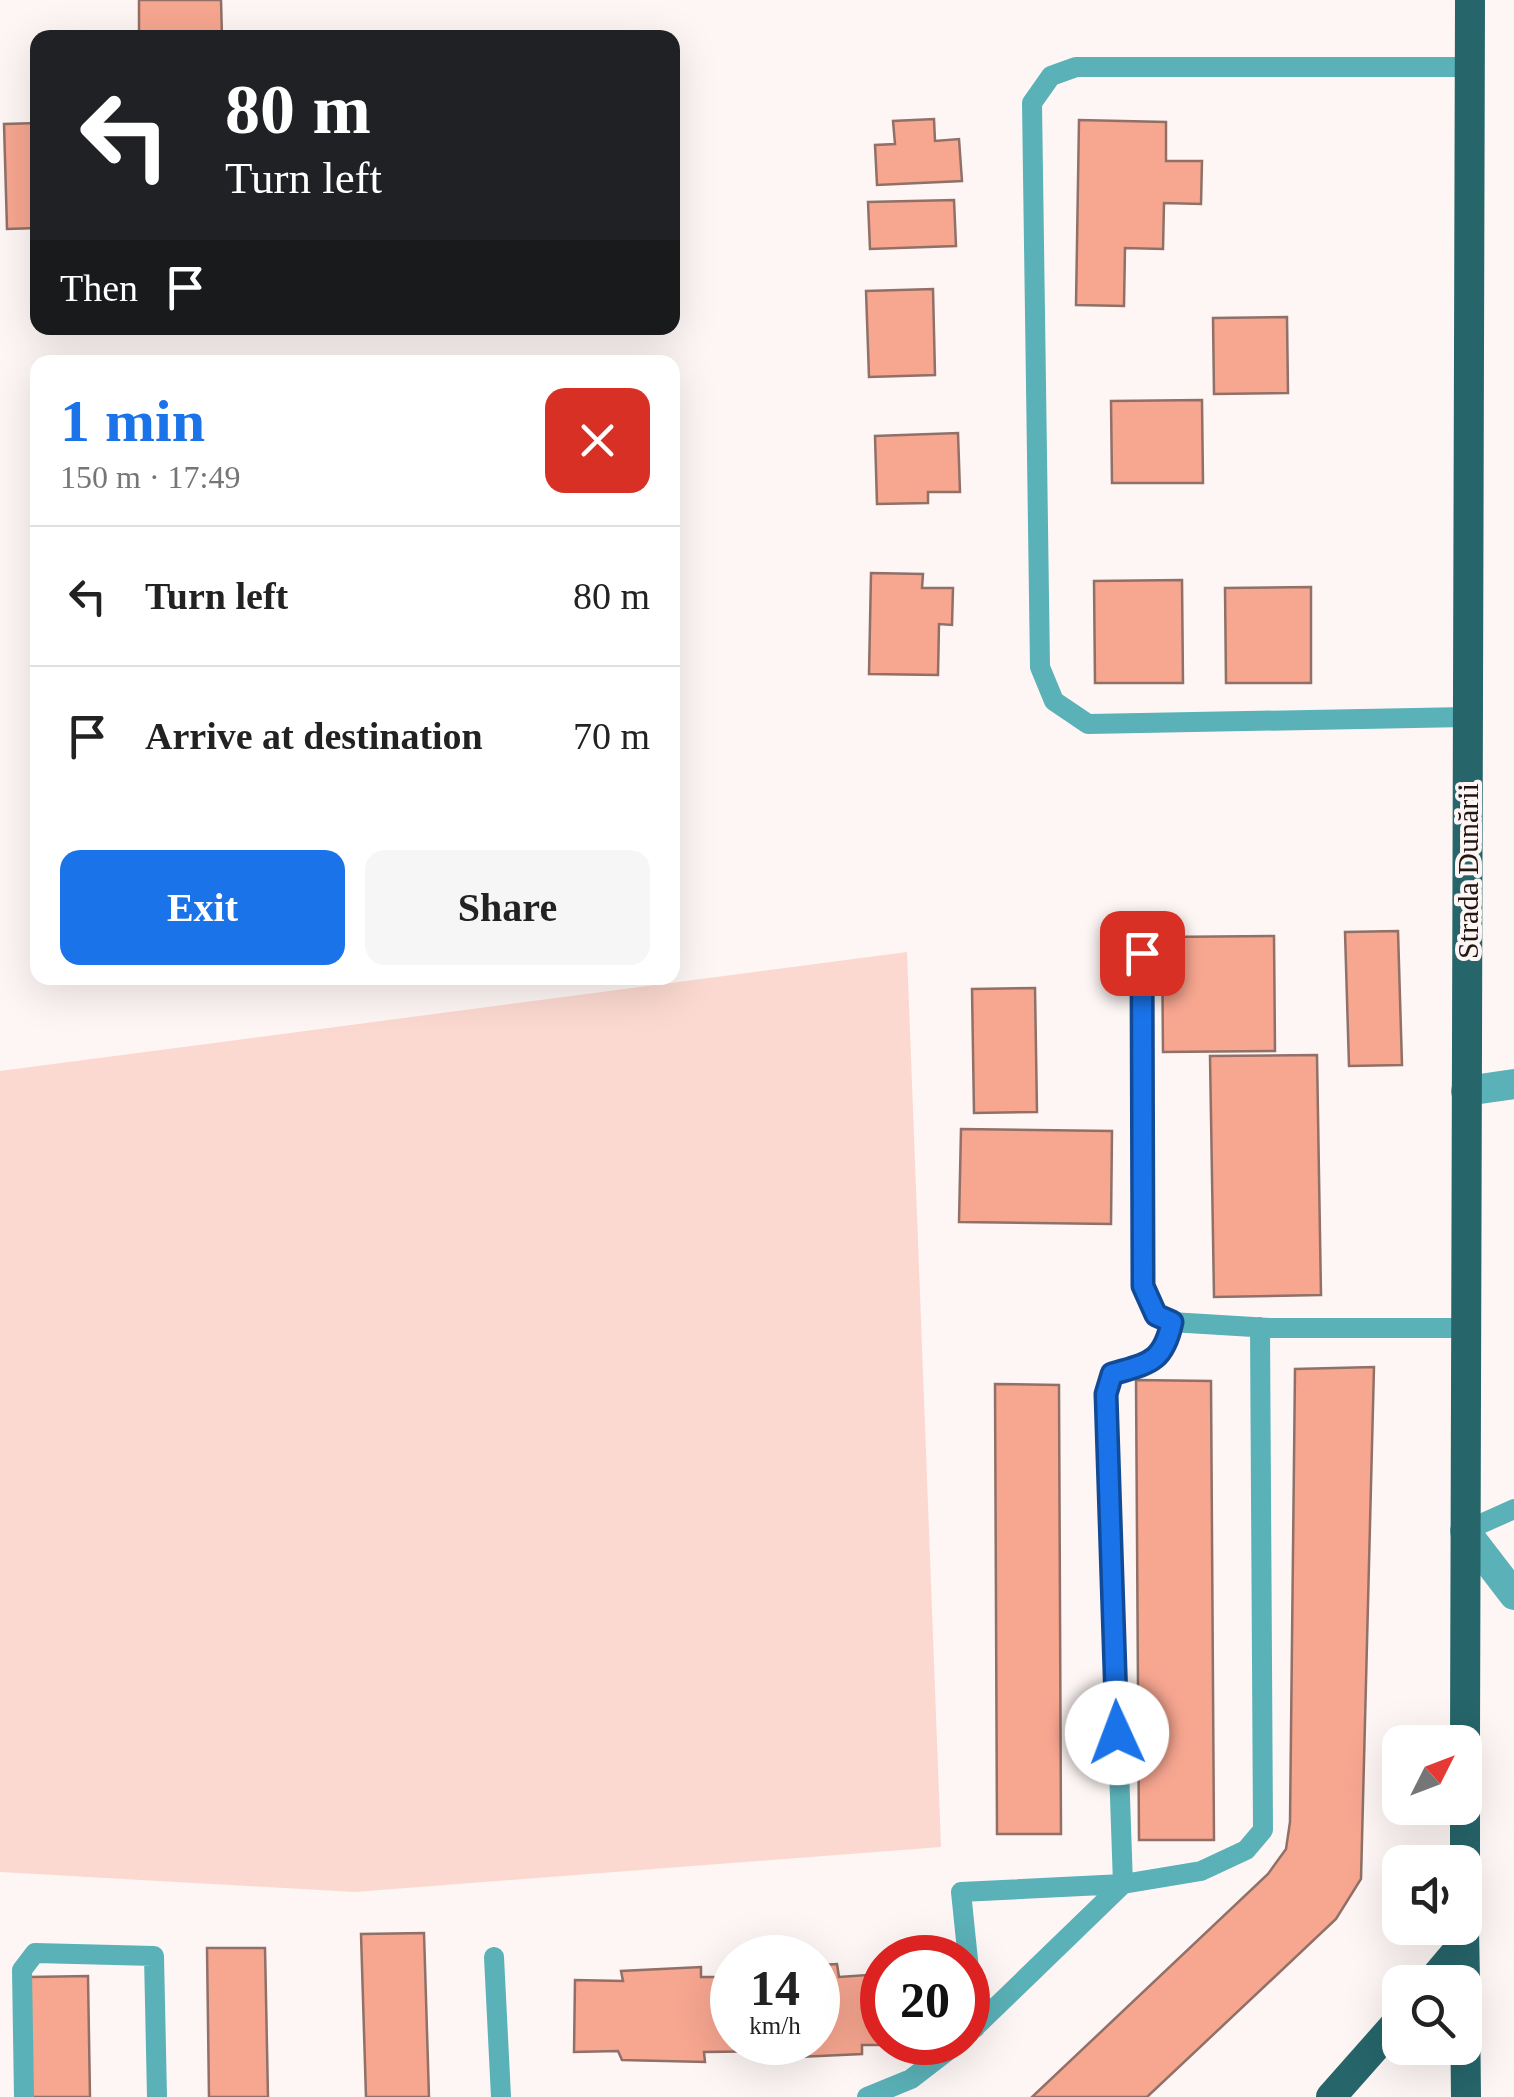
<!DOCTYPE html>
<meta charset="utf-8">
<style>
body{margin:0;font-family:"Times New Roman",serif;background:#f6f6f6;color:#222;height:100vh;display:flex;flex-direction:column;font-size:38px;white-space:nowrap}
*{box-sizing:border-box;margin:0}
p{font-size:32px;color:#767676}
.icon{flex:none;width:55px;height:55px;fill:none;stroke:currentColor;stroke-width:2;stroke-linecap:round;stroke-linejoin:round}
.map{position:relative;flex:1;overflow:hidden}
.sheet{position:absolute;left:30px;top:355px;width:650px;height:630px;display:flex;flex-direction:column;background:#fff;border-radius:20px;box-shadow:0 10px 40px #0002}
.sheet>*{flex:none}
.hud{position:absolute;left:30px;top:30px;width:650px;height:305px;border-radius:20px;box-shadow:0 10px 40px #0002;background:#202124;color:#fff;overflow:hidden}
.needle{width:65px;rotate:48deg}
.tools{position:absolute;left:1382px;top:1725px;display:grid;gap:20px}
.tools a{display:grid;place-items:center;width:100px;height:100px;border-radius:20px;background:#fff;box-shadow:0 10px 40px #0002;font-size:50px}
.speed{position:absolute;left:710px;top:1935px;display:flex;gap:20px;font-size:50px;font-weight:700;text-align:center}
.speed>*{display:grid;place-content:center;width:130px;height:130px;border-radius:50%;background:#fff;box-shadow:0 10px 40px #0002;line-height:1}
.speed small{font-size:25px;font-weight:400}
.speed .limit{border:15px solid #d22;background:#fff;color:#111}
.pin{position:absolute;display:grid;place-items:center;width:85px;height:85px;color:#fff;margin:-42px;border-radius:20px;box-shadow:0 5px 15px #0006}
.me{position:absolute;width:110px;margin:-55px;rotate:358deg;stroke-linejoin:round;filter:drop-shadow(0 0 8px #0008)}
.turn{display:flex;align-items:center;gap:35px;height:210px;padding:0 30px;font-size:45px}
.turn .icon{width:130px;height:130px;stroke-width:2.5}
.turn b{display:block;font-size:70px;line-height:85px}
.then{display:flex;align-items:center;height:95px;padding:0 30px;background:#0003;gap:20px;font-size:38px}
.round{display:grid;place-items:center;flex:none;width:105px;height:105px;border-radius:20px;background:#f6f6f6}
.summary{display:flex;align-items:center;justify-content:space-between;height:170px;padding:0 30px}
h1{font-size:60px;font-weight:700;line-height:75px;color:#1a73e8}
.action{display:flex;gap:20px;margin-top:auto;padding:20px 30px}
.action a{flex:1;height:115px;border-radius:20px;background:#1a73e8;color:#fff;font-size:40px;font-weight:700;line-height:115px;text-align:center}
.action a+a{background:#f6f6f6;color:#222}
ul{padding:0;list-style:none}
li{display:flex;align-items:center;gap:30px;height:140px;padding:0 30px;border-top:2px solid #e0e0e0}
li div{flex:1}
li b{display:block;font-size:38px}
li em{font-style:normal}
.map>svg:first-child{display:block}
</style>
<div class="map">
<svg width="1514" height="2097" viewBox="0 0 1514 2097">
<rect width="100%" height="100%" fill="#fef6f4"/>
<path fill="#fbd9d0" d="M907,952L941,1847L355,1892L0,1872V1071Z"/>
<path fill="#f7a690" stroke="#907067" stroke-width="2.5" d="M139,0H221L222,38H139Z
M934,119L935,141L959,139L962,181L877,185L875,145L895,144L893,121Z
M1079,120L1166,122V161H1202L1201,204L1164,203L1163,249L1125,248L1124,306L1076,305Z
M38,123V228L7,229L4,124Z
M954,200L956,246L870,249L868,202Z
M933,289L935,375L869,377L866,291Z
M1287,317L1288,393L1214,394L1213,318Z
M1202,400L1203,483H1112L1111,401Z
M958,433L960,492H928V503L877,504L875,436Z
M871,573L923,574L922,588H953L952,625L939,624L938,675L869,674Z
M1182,580L1183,683H1095L1094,581Z
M1311,587V683H1226L1225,588Z
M1398,931L1402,1065L1349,1066L1345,932Z
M1274,936L1275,1051L1163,1052L1162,937Z
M1035,988L1037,1112L974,1113L972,989Z
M1317,1055L1321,1295L1214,1297L1210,1056Z
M961,1129L1112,1131L1111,1224L959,1222Z
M1374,1367L1361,1879L1336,1919L1147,2097H1032L1268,1874L1286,1849L1290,1822L1295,1369Z
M1136,1380L1211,1381L1214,1840H1139Z
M995,1384L1059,1385L1061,1834H997Z
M424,1933L429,2097H366L361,1934Z
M207,1948H265L268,2097H209Z
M837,1964L839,1977L882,1974V2042H900L901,2045H862V2054L777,2058L776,2051L704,2052L705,2062L622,2060L618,2051L574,2052L575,1980L623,1981L621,1971L701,1967V1977H732V2042H818V1965Z
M88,1976L90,2097H32L30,1977Z"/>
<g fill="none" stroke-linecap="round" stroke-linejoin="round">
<path stroke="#5ab1b7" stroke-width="20" d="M1467,717L1088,724L1054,701L1040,667L1032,103L1051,76L1076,67H1469
M1142,953L1143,1286L1155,1315L1171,1322L1270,1328H1466
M1465,1531L1514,1509
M494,1957L501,2097
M975,2028L961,1892L1123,1884L1106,1394L1112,1374C1149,1363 1163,1363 1171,1322
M969,2033L1123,1884L1201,1871L1246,1850L1263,1830L1260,1327
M24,2097L22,1970L35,1953L154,1956L157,2097
M867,2097L911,2079L959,2042"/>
<path stroke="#5ab1b7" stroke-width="30" d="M1466,1091L1514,1084
M1465,1531L1514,1595"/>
<path stroke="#26656a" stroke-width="30" d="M1465,1742L1470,0
M1465,1862V1808
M1464,1928L1465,1982
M1431,1982L1464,1943
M1465,2004L1466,2097
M1331,2097L1400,2019"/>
</g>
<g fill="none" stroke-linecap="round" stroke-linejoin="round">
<defs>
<path id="route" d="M1117,1733L1106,1394L1112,1374C1149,1363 1163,1363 1172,1322L1156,1315L1143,1286L1142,953"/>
</defs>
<use href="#route" stroke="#114b97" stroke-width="25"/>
<use href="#route" stroke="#1a73e8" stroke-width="18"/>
</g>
<g text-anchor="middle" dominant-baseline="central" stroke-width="8" stroke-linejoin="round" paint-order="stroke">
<g font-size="30" fill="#221612" stroke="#fef6f4">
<text transform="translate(1467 871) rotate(-90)">Strada Dunării</text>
</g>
</g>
</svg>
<div class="tools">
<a><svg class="needle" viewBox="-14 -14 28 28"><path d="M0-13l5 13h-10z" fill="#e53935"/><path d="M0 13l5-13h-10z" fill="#767676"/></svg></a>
<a><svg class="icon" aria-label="sound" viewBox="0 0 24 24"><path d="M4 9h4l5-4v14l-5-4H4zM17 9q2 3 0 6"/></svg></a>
<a><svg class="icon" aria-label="search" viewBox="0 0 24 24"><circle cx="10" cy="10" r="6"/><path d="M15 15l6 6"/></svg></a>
</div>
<div class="speed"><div>14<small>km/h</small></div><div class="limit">20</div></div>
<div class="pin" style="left:1142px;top:953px;background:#d93025"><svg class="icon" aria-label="arrive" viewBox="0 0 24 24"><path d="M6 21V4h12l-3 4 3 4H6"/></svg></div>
<svg class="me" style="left:1117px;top:1733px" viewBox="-20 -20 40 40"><circle r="19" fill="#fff"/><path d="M0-13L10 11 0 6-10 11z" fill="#1a73e8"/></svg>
<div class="hud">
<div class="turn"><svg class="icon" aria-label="left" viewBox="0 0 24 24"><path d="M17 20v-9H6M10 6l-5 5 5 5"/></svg><div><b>80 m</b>Turn left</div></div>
<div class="then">Then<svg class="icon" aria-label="arrive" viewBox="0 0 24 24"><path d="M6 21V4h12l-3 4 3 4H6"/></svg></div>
</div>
<section class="sheet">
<div class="summary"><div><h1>1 min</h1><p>150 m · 17:49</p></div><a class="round" style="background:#d93025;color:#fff"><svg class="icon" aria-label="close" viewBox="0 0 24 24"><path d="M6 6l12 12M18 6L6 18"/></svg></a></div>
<ul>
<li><svg class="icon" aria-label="left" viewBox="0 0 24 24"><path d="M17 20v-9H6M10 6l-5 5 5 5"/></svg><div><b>Turn left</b></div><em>80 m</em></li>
<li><svg class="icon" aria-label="arrive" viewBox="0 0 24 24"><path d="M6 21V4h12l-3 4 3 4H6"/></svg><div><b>Arrive at destination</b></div><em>70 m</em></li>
</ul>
<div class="action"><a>Exit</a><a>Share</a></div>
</section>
</div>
